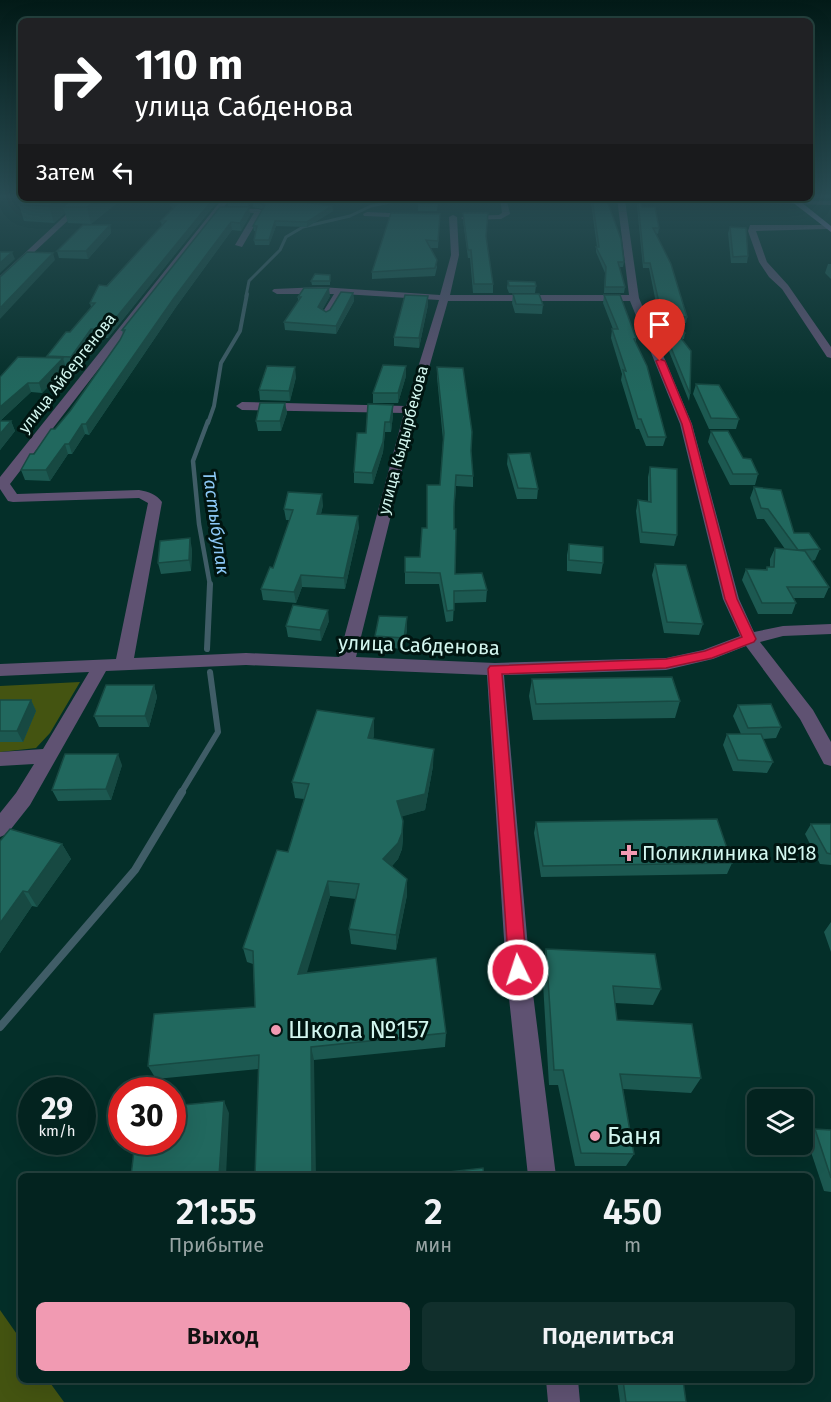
<!DOCTYPE html>
<html lang="ru">
<meta charset="utf-8">
<style>
body{margin:0;font-family:"Fira Sans",sans-serif;background:#112f2c;color:#f1f3f6;height:100vh;display:flex;flex-direction:column;font-size:22px;white-space:nowrap}
*{box-sizing:border-box;margin:0}
p{font-size:20px;color:#97a4a4}
.icon{flex:none;width:33px;height:33px;fill:none;stroke:currentColor;stroke-width:2;stroke-linecap:round;stroke-linejoin:round}
.map{position:relative;flex:1;overflow:hidden}
.sheet{position:absolute;left:18px;top:1173px;width:795px;height:210px;display:flex;flex-direction:column;background:#03231f;border-radius:9px;box-shadow:0 6px 24px #0002,0 0 0 2px #24403d}
.sheet>*{flex:none}
.guide{position:absolute;left:18px;top:18px;width:795px;height:183px;border-radius:9px;box-shadow:0 6px 24px #0002,0 0 0 2px #24403d;background:#202124;color:#fff;overflow:hidden}
.buttons{position:absolute;left:747px;top:1089px;display:grid;gap:12px}
.buttons a{display:grid;place-items:center;width:66px;height:66px;border-radius:9px;background:#03231f;box-shadow:0 6px 24px #0002,0 0 0 2px #24403d;font-size:30px}
.speed{position:absolute;left:18px;top:1077px;display:flex;gap:12px;font-size:30px;font-weight:700;text-align:center}
.speed>*{display:grid;place-content:center;width:78px;height:78px;border-radius:50%;background:#03231f;box-shadow:0 6px 24px #0002,0 0 0 2px #24403d;line-height:1}
.speed small{font-size:15px;font-weight:400}
.speed .limit{border:9px solid #d22;background:#fff;color:#111}
.pin{position:absolute;display:grid;place-items:center;width:51px;height:51px;color:#fff;margin:-62px -26px;border-radius:50% 50% 50% 0;rotate:-45deg;box-shadow:0 0 6px #0007}
.pin .icon{rotate:45deg}
.me{position:absolute;width:66px;margin:-33px;rotate:356deg;stroke-linejoin:round;filter:drop-shadow(0 0 4px #0008)}
.turn{display:flex;align-items:center;gap:21px;height:126px;padding:0 18px;font-size:27px}
.turn .icon{width:78px;height:78px;stroke-width:2.5}
.turn b{display:block;font-size:42px;line-height:51px}
.then{display:flex;align-items:center;height:57px;padding:0 18px;background:#0003;gap:12px;font-size:22px}
.eta{display:flex;justify-content:space-evenly;align-items:center;height:102px;text-align:center}
.eta b{font-size:36px;font-weight:600;line-height:42px}
.button{display:flex;gap:12px;margin-top:auto;padding:12px 18px}
.button a{flex:1;height:69px;border-radius:9px;background:#f19ab2;color:#111;font-size:24px;font-weight:600;line-height:69px;text-align:center}
.button a+a{background:#112f2c;color:#f1f3f6}
.map>svg:first-child{display:block}
</style>
<div class="map">
<svg width="831" height="1402" viewBox="0 0 831 1402">
<rect width="100%" height="100%" fill="#042f29"/>
<path fill="#445411" d="M80,682L50,733L36,748L0,752V686Z
M0,1310L21,1340V1380H48L64,1402H0Z"/>
<g fill="none" stroke-linecap="round" stroke-linejoin="round">
<path stroke="#405d67" stroke-width="3" d="M246,296L249,281L280,250L286,237L303,227L350,216L371,206L409,198"/>
<path stroke="#405d67" stroke-width="4" d="M208,423L214,406L221,363L240,331L247,294"/>
<path stroke="#405d67" stroke-width="4.5" d="M208,421L193,461L199,524L210,585"/>
<path stroke="#405d67" stroke-width="6" d="M207,649L210,584
M181,793L218,732L210,672"/>
<path stroke="#405d67" stroke-width="8" d="M0,1027L135,870L182,792"/>
<path fill="#5f5272" fill-rule="evenodd" d="M84,198H92L0,284V276Z
M223,198H231L223,208L259,209L263,211L242,247L235,245L254,213L221,210L10,484L17,494L139,490C149,492 156,494 162,502L134,658L246,653L339,657L404,413L242,410L236,406L242,402L406,406L439,300L343,294L329,317L326,318L321,315L334,294H277L272,291L274,289L321,287L440,295L451,255L449,217L453,215L457,217L459,255L450,295H629L617,198L831,201V205L625,200L639,298L692,424L739,599L754,632L783,626L831,624V634L783,636L760,642L813,710L831,742V766L824,764L800,719L746,646L713,659L666,670L504,675L530,970L556,1176H528L506,970L487,675L246,665L106,671L30,805L7,834L0,837V813L16,793L34,764L0,766V752L43,749L89,672L0,676V664L116,659L148,503L139,498L13,502L8,501L0,489V477ZM448,301H630L680,424L723,599L740,636L703,650L666,658L495,663L356,657L417,410Z
M317,198H325L318,204L314,202Z
M500,198H514L507,201L510,214L501,219L465,220L461,218L465,216L499,215L502,213Z
M367,212L413,214L417,216L413,218L364,216L363,214Z
M750,225H827L831,227L827,229L756,231L767,262L788,285L831,347V358L827,357L782,289L769,277L759,262L748,231Z
M546,1380H578L580,1402H548Z"/>
<path fill="#967bbd" fill-rule="evenodd" d="M787,198H796L831,226V232Z"/>
</g>
<path fill="#1c5951" d="M123,198L91,224L68,223L65,213L54,223L24,221L19,205Z
M177,198H220L108,338H93L73,366H65L66,368L42,393L31,392L0,421H11L15,431L0,450V377L48,358L47,356L70,332L91,307L90,303L162,226L161,221L172,209L171,205Z
M255,198L248,206H228L227,199Z
M300,198V201L332,206L333,211L307,227L276,226L269,245H255L254,240L256,231H254L253,226L262,209L253,207L252,201Z
M592,198L624,262L623,267H619L625,287L624,293H604L605,273L596,252V247H597L591,203Z
M438,200L437,211H418V203Z
M638,201L659,228L658,234L656,233L687,317L686,323H678L685,333L684,339H682L690,394L689,401L658,324L659,318L649,268H643L637,206Z
M220,207H249L250,215L241,231L232,230L176,307L89,435L85,434L72,454H68L50,481L25,480L21,470L70,411L120,340L123,334L122,330Z
M463,213L486,238L493,284V293H473L470,258H468L463,221Z
M440,214L438,248H430L437,267L435,276L372,279V272Z
M110,225L111,233L88,259L59,258L57,251Z
M730,227L748,256L747,263H731L728,233Z
M828,264H831V279L825,273Z
M330,275V285H312L311,281Z
M508,281L536,286L535,293H509L507,288Z
M353,293L354,301L336,334L285,330L284,322L298,301V297L330,296L322,310L326,312L330,310Z
M513,294L543,305L542,314L515,313L512,303Z
M604,295L636,338V343L666,437L663,446H646L639,429H636L621,380L622,374L611,338L612,329H613L603,303Z
M428,305L419,348L394,346V337Z
M437,367L471,451L473,476V487L456,486L454,513L455,574L487,590L486,602L454,603L453,621L446,622L439,584H405V572L420,557L427,528L440,485L443,440L437,377Z
M406,376L398,403H373V393Z
M296,377L290,401L260,400L259,390Z
M696,384L739,419L736,429H709L693,394Z
M285,403L287,413L281,431H258L256,421Z
M393,415L391,432H385L383,452L373,484L354,483V472L366,433Z
M711,431L743,458L758,474L755,485H730L708,442Z
M508,454L538,489L537,499H517L507,464Z
M650,467L677,535L674,546L640,543L636,511L638,500L648,501V477Z
M754,487L794,533L820,549L815,560L812,561L829,587L824,598H794L796,603L792,614H758L742,580L746,569H766L767,567H770V559L775,548L785,549L764,519H757L750,498Z
M323,505L321,514L359,527L345,589L302,587L296,603L263,600L261,589L273,568L290,520H286L284,509Z
M569,544L603,563L601,574L567,571V555Z
M192,549L191,571L161,574L158,563Z
M655,564L703,624L699,635L664,633L652,575Z
M329,621L321,641L288,637L286,626Z
M407,629L404,649L376,647L375,636Z
M532,679L680,701L675,718L533,720L529,696Z
M154,685L157,697L149,727H99L94,716Z
M0,700H31L36,711L23,742H0Z
M738,705L781,727L776,738L763,739L773,762L767,773L733,771L723,745L727,734H741L733,716Z
M374,735L373,739L433,766L425,810L402,816L403,837L402,849L398,859L392,866L407,879V895L396,950L351,944L349,929L356,899L330,896L306,973L446,1033L445,1047L314,1060L258,1069L156,1079L148,1066L255,1007L253,964L247,962L243,948L288,852L304,799L295,798L292,782Z
M122,765L111,800L58,801L52,790Z
M536,822L732,863L727,874L541,877L534,833Z
M811,824H831V865L820,864L805,834Z
M0,841L62,844L71,859L37,907L32,906L0,953Z
M831,922V952L824,932Z
M546,949L661,989L653,1005L615,1003L617,1020L701,1078L691,1093L623,1089L634,1154L626,1166H575L558,1085H549L542,966Z
M815,1129L831,1130V1192L824,1191L806,1137Z
M617,1380H683L686,1402H620Z"/>
<path fill="#174942" d="M0,196H7L0,202Z
M59,198H81L63,207L65,213L54,223L49,206Z
M99,198H123L91,224L87,207Z
M214,198H220L108,338L106,330Z
M248,198H255L248,206L247,200Z
M332,206L333,211L307,227V222Z
M249,207L250,215L241,231L240,223Z
M275,221L276,226L269,245V240Z
M231,222L232,230L176,307L89,435L86,424L174,298Z
M110,225L111,233L88,259L86,251Z
M12,252L15,259L0,273V263Z
M53,253L55,260L0,319V308Z
M329,288L330,296L319,316L318,307Z
M353,293L354,301L336,334V326Z
M428,296V305L419,348V338Z
M91,329L93,338L73,366L71,357Z
M63,358L66,368L42,393L39,383Z
M406,366V376L398,403V393Z
M295,367L296,377L290,401L289,391Z
M28,383L31,392L0,421V407Z
M285,403L287,413L281,431L280,421Z
M393,405V415L391,432L390,422Z
M11,421L15,431L0,450V434Z
M385,422V432L383,452L373,484L372,473Z
M82,424L85,434L72,454L69,444Z
M65,444L68,454L50,481L46,470Z
M322,494L323,505L318,525L317,514Z
M358,516L359,527L345,589L344,578Z
M190,538L192,549L191,571L189,560Z
M301,575L302,587L296,603L294,592Z
M328,610L329,621L321,641L320,630Z
M407,617V629L404,649V638Z
M154,685L157,697L149,727L145,716Z
M31,700L36,711L23,742L17,731Z
M374,718V735L369,754L368,738Z
M434,749L433,766L425,810L397,818V801Z
M118,754L122,765L111,800L106,789Z
M403,821V837L402,849L398,859L384,875L383,859Z
M62,844L71,859L37,907L28,892Z
M407,879V895L396,950V935Z
M328,881L330,896L302,989L298,974Z
M23,891L32,906L0,953V923Z
M311,1047L314,1060L316,1176H312Z
M224,1101L229,1113L226,1176H219Z"/>
<path fill="#21685e" stroke="#174942" stroke-width="1.5" d="M28,198H59L49,206L19,205Z
M73,198H99L87,207H63Z
M177,198H214L106,330L91,329L71,357L47,356L66,332H70L95,303H90L99,285L107,286L166,221H161L176,205H171Z
M227,198H248L247,200L227,199Z
M258,198H298L295,201L332,206L307,222L275,221L269,240H254L257,226H253L265,205L252,201Z
M592,198H606L621,239L624,262H618L625,287H605L606,267L596,247H599Z
M419,199L438,200L437,204L418,203Z
M638,201H640L642,207H655L659,228H653L671,264L687,317L674,316L685,333H677L691,351L690,394L659,318L662,316L650,263H644Z
M220,207H249L240,223L231,222L174,298L86,424H82L69,444H65L46,470H21L30,454H34L51,429H55L70,411L120,340L125,330H122Z
M391,213L440,214L438,241L426,240L437,260L435,268L372,272Z
M463,213H488L486,236L493,284H474L471,250H468Z
M83,225H110L86,251H57Z
M730,227L746,228L748,256L733,257Z
M0,252H12L0,263Z
M27,252L53,253L0,308V277Z
M315,274L330,275V281H311Z
M508,281L535,282L536,286H509Z
M304,288H329L318,307L326,312L330,310L341,292L353,293L336,326L284,322L301,297H298Z
M513,294H539L543,305L516,304Z
M405,295L428,296L419,338L394,337Z
M604,295H620L636,338L634,339L647,366L666,437H648L641,419H638L623,370L626,371L612,329H618Z
M18,357L63,358L39,383H28L0,407V377Z
M383,365L406,366L398,393H373Z
M267,366L295,367L289,391L259,390Z
M437,367L463,368L472,432L471,451L473,476L456,475L454,507V529H456L455,574L482,573L487,590L454,591V610L447,611L440,573L405,572V557H420L422,528H427V485H440L444,433Z
M696,384L719,385L739,419L711,418Z
M260,403H285L280,421H256Z
M368,404L393,405L390,422H385L383,442L372,473L354,472L357,433H366Z
M0,421H11L0,434Z
M711,431H728L743,458L751,459L758,474H733Z
M530,453L538,489L518,488L508,454Z
M650,467L677,469V535L642,532L638,500L651,502Z
M754,487L781,490L794,533H809L820,549L798,550L768,509L761,508Z
M288,492L322,494L317,514L358,516L344,578L301,575L294,592L261,589L270,567L273,568L293,510L284,509Z
M190,538L189,560L158,563L160,541Z
M569,544L603,547V563L569,560Z
M775,548L805,551L829,587H787L796,603H762L746,569L767,570V567H774Z
M655,564L686,565L703,624L667,622Z
M293,605L328,610L320,630L286,626Z
M379,616L407,617L404,638L375,636Z
M672,677L680,701L536,704L532,679Z
M106,685H154L145,716H94Z
M0,700H31L17,731H0Z
M771,704L781,727L748,728L738,705Z
M317,710L374,718L368,738L434,749L425,794L397,801L403,821L402,833L398,843L383,859L407,879L396,935L349,929L359,884L328,881L298,974L436,958L446,1033L311,1047L312,1176H255L259,1055L148,1066L154,1014L255,1007L253,951L243,948L277,850L288,852L309,784L292,782Z
M727,734H761L773,762L738,760Z
M65,754H118L106,789L52,790Z
M717,819L732,863L543,866L536,822Z
M811,824H831V854L827,853Z
M10,829L62,844L28,892L23,891L0,923V841Z
M546,949L655,954L661,989L613,986L617,1020L692,1024L701,1078L620,1074L634,1154L581,1153L563,1070H554Z
M224,1101L219,1176H131L135,1142H172V1106Z
M815,1129L831,1130V1178Z
M483,1168L484,1176H414Z
M623,1380H683L686,1402H626Z"/>
<linearGradient id="sky" x2="0" y2="1"><stop stop-color="#021a17"/><stop offset="0.5" stop-color="#294d54"/><stop offset="1" stop-color="#294d54" stop-opacity="0"/></linearGradient>
<rect width="831" height="393" fill="url(#sky)"/>
<path fill="#e11d48" stroke="#92132f" stroke-width="1.5" d="M660,359L665,361L691,424L737,599L756,639L754,642L712,658L666,668L502,674L527,970L525,976L518,978L512,976L509,970L488,669L490,666L666,659L705,651L742,637L725,599L682,424L656,361Z"/>
<g fill="#f19ab2" stroke="#001511" stroke-width="2">
<path d="M626 844h6v6h6v6h-6v6h-6v-6h-6v-6h6z"/>
<circle cx="276" cy="1030" r="6"/>
<circle cx="595" cy="1136" r="6"/>
</g>
<g text-anchor="middle" dominant-baseline="central" stroke-width="6" stroke-linejoin="round" paint-order="stroke">
<g font-size="16" fill="#d2f6ef" stroke="#001511">
<text transform="translate(67 373) rotate(-52)">улица Айбергенова</text>
<text transform="translate(403 440) rotate(-75)">улица Кыдырбекова</text>
</g>
<g font-size="18" font-style="italic" fill="#8cc8f6" stroke="#001511">
<text transform="translate(216 523) rotate(82)">Тастыбулак</text>
</g>
<g font-size="20" fill="#d2f6ef" stroke="#001511">
<text transform="translate(419 645) rotate(2)">улица Сабденова</text>
</g>
<g font-size="20" fill="#d2f6ef" stroke="#001511" text-anchor="start">
<text x="642" y="853">Поликлиника №18</text>
</g>
<g font-size="24" fill="#d2f6ef" stroke="#001511" text-anchor="start">
<text x="288" y="1030">Школа №157</text>
<text x="607" y="1136">Баня</text>
</g>
</g>
</svg>
<div class="buttons">
<a><svg class="icon" aria-label="layers" viewBox="0 0 24 24"><path d="M12 4l9 5-9 5-9-5zM3 14l9 5 9-5"/></svg></a>
</div>
<div class="speed"><div>29<small>km/h</small></div><div class="limit">30</div></div>
<div class="pin" style="left:660px;top:361px;background:#d93025"><svg class="icon" aria-label="arrive" viewBox="0 0 24 24"><path d="M6 21V4h12l-3 4 3 4H6"/></svg></div>
<svg class="me" style="left:518px;top:970px" viewBox="-20 -20 40 40"><circle r="17" fill="#e11d48" stroke="#fff" stroke-width="3"/><path d="M0-11L8 9 0 5-8 9z" fill="#fff"/></svg>
<div class="guide">
<div class="turn"><svg class="icon" aria-label="right" viewBox="0 0 24 24"><path d="M7 20v-9h11M14 6l5 5-5 5"/></svg><div><b>110 m</b>улица Сабденова</div></div>
<div class="then">Затем<svg class="icon" aria-label="left" viewBox="0 0 24 24"><path d="M17 20v-9H6M10 6l-5 5 5 5"/></svg></div>
</div>
<section class="sheet">
<div class="eta">
<div><b>21:55</b><p>Прибытие</p></div>
<div><b>2</b><p>мин</p></div>
<div><b>450</b><p>m</p></div>
</div>
<div class="button"><a>Выход</a><a>Поделиться</a></div>
</section>
</div>
